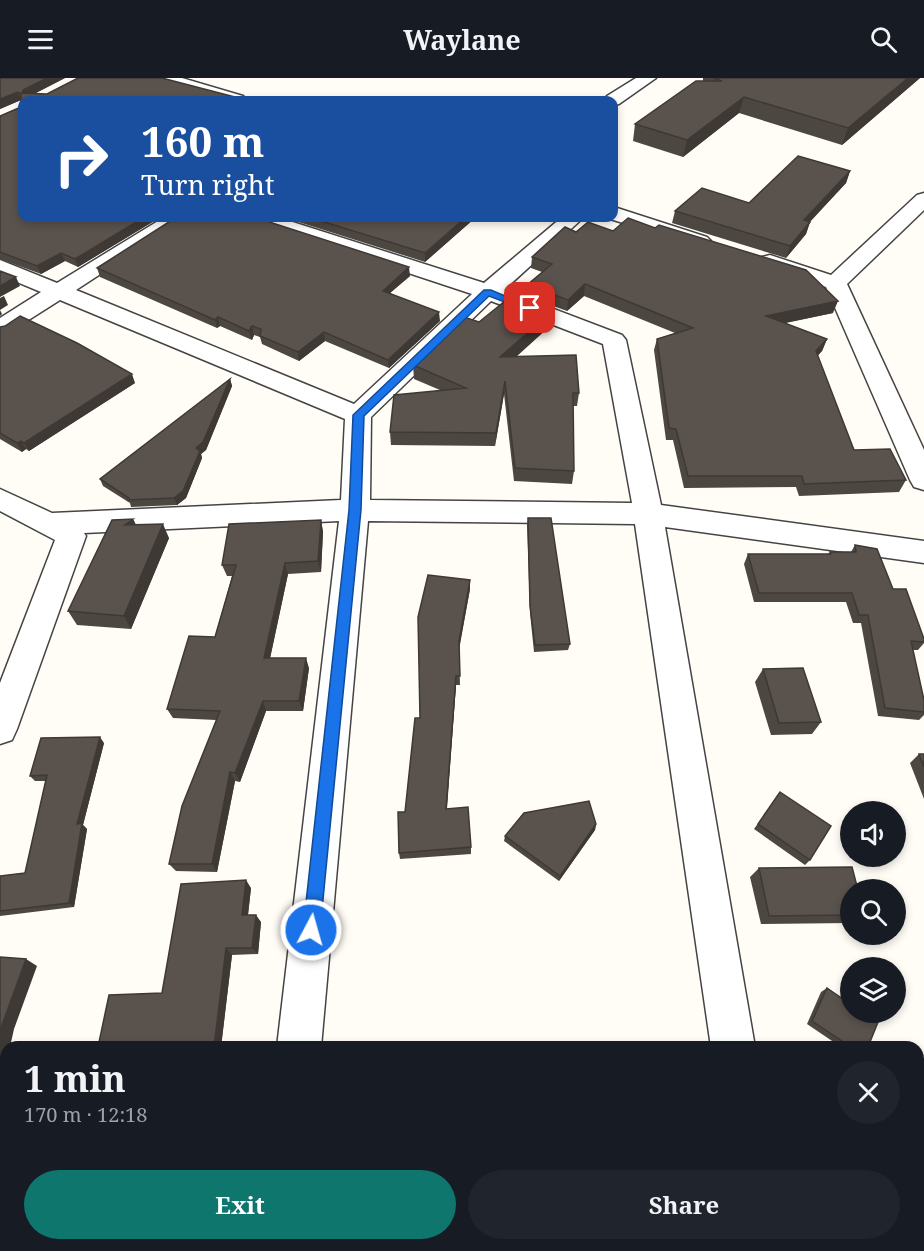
<!DOCTYPE html>
<meta charset="utf-8">
<style>
body{margin:0;font-family:"Noto Serif",serif;background:#20242c;color:#f1f3f6;height:100vh;display:flex;flex-direction:column;font-size:22px;white-space:nowrap}
*{box-sizing:border-box;margin:0}
p{font-size:20px;color:#9ea1a6}
.icon{flex:none;width:33px;height:33px;fill:none;stroke:currentColor;stroke-width:2;stroke-linecap:round;stroke-linejoin:round}
.map{position:relative;flex:1;overflow:hidden}
.panel{position:absolute;left:0px;top:963px;width:924px;height:210px;display:flex;flex-direction:column;background:#171b24;border-radius:18px 18px 0 0;box-shadow:0 3px 9px #0003}
.panel>*{flex:none}
.guide{position:absolute;left:18px;top:18px;width:600px;height:126px;border-radius:12px;box-shadow:0 3px 9px #0003;background:#1a4fa0;color:#fff;overflow:hidden}
.tools{position:absolute;left:840px;top:723px;display:grid;gap:12px}
.tools a{display:grid;place-items:center;width:66px;height:66px;border-radius:50%;background:#171b24;box-shadow:0 3px 9px #0003;font-size:30px}
.pin{position:absolute;display:grid;place-items:center;width:51px;height:51px;color:#fff;margin:-26px;border-radius:12px;box-shadow:0 3px 9px #0006}
.me{position:absolute;width:66px;margin:-33px;rotate:6deg;stroke-linejoin:round;filter:drop-shadow(0 0 4px #0008)}
.turn{display:flex;align-items:center;gap:21px;height:126px;padding:0 24px;font-size:27px}
.turn .icon{width:78px;height:78px;stroke-width:2.5}
.turn b{display:block;font-size:42px;line-height:51px}
.round{display:grid;place-items:center;flex:none;width:63px;height:63px;border-radius:32px;background:#20242c}
.summary{display:flex;align-items:center;justify-content:space-between;height:102px;padding:0 24px}
h1{font-size:36px;font-weight:700;line-height:45px}
.cta{display:flex;gap:12px;margin-top:auto;padding:12px 24px}
.cta a{flex:1;height:69px;border-radius:36px;background:#0f766e;color:#fff;font-size:24px;font-weight:700;line-height:69px;text-align:center}
.cta a+a{background:#20242c;color:#f1f3f6}
header{display:flex;justify-content:space-between;align-items:center;height:78px;padding:0 24px;background:#171b24;font-size:27px;font-weight:700}
.map>svg:first-child{display:block}
</style>
<header><svg class="icon" aria-label="menu" viewBox="0 0 24 24"><path d="M4 6h16M4 12h16M4 18h16"/></svg>Waylane<svg class="icon" aria-label="search" viewBox="0 0 24 24"><circle cx="10" cy="10" r="6"/><path d="M15 15l6 6"/></svg></header>
<div class="map">
<svg width="924" height="1173" viewBox="0 0 924 1173">
<rect width="100%" height="100%" fill="#fffdf5"/>
<g fill="none" stroke-linecap="round" stroke-linejoin="round">
<defs>
<path id="minor" d="M156,0H182L243,18L246,22H221L158,4Z
M636,0H656L619,26L614,27V22H605L607,18Z
M924,115V132L847,206L924,372V412L914,409L910,402L826,209L762,189L759,184L762,179L770,177L831,197L917,117Z
M614,129L707,159L711,163L707,167L700,169L607,140H614Z
M163,140H186L76,212L354,326L472,216L254,144L251,140H280L484,205L561,140H583L504,212L622,257L626,262L661,427L924,463V485L665,449L755,969H711L635,446L368,443L321,969H277L339,443L84,455L86,458L17,651L12,662L0,666V605L55,462L0,433V411L52,435L341,422L345,341L60,222L8,255L0,257V240L41,214L0,197V182L57,205ZM491,223L603,266L632,425L370,422L371,339Z
M0,1147H6V1167H85L88,1173H0Z
M253,1167H303V1173H253Z
M739,1167H789L790,1173H740Z"/>
</defs>
<use href="#minor" stroke="#444" stroke-width="3"/>
<use href="#minor" fill="#fff" fill-rule="evenodd"/>
</g>
<path fill="#4d4742" d="M0,0H65L34,16L235,19L236,22H22L159,140L78,189L65,183L41,196L0,181V38L21,29V22L0,31Z
M703,0H920L842,67L739,35L683,79L633,63L635,46L703,3Z
M850,93L846,105L810,144L806,156L786,180L672,145L675,133L749,125Z
M286,140H475L425,184Z
M576,154L833,235L784,245L827,261L822,273L817,278L854,372L906,402L899,414L799,418L796,409L684,410L673,362H666L654,272L657,261L675,255L584,218L567,233L526,218L527,207L542,194L531,190L532,179Z
M97,190L410,198L390,215L440,243L389,290L325,263L299,283L262,266L260,259L254,257L252,262L220,248L217,250L100,199Z
M479,244L550,248L516,279L579,315L577,328H573L574,393L572,406L514,403L504,316L495,368L391,367L390,354L440,312L414,301L413,287Z
M0,249L135,305L29,373L26,371L22,374L0,361Z
M230,301L232,308L206,372L201,376L202,380L186,420L177,427L131,429L130,425L103,408L100,401Z
M528,440L570,566L568,572L534,574L530,535L527,447Z
M133,441L136,447L169,460L131,551L77,547L68,533Z
M321,442L323,454L321,494L288,496L270,580L309,590L303,633H266L240,704L235,703L217,794L176,793L169,786L216,642L173,640L167,631L215,559L232,498H227L222,487Z
M855,467L893,511L924,561V565L918,572H913L924,622V637L919,642L878,638L861,545H853L846,524H754L744,486L748,476H828L830,474H851Z
M470,502V511L459,570L460,607H456L447,731L471,769V776L400,781L399,775L405,734Z
M763,591L821,644L812,656L771,657L755,604Z
M104,665L83,747L87,751L74,829L0,838V798L25,795L46,703H35L30,698Z
M919,676H924V721L910,685Z
M780,714L810,782L805,787L754,751Z
M596,746L595,752L559,803L504,763L505,758Z
M759,790L850,812V845L761,846L750,799Z
M251,810L248,837L261,844L258,876L232,877L221,969H98L162,915Z
M827,910L868,969H841L807,946L821,914Z"/>
<path fill="#3f3936" d="M47,0H65L26,20L22,15L23,12Z
M908,0H920L842,67L848,50Z
M18,14L21,22L0,31V21Z
M744,19L739,35L683,79L687,62Z
M850,93L846,105L800,154L804,142Z
M143,140H159L78,189L75,181Z
M465,140H475L425,184V175Z
M810,144L806,156L786,180L790,168Z
M61,175L65,183L41,196L37,188Z
M409,189L410,198L383,221V213Z
M16,199L20,208L0,219V208Z
M585,206L584,218L567,233L568,222Z
M4,218L8,227L0,232L2,236L0,238V220Z
M838,223L833,235L762,250L766,238Z
M439,234L440,243L389,290L388,282Z
M552,234L550,248L500,293V279Z
M218,239L220,248L217,250L215,242Z
M252,248L254,257L252,262L249,253Z
M324,254L325,263L299,283L298,274Z
M827,261L822,273L811,285L816,273Z
M132,296L135,305L29,373L24,365Z
M230,301L232,308L206,372L201,376L202,380L186,420L177,427L174,420L196,370Z
M505,303L504,316L495,368L496,355Z
M21,363L26,371L22,374L17,365Z
M133,441L140,455L125,447Z
M321,442L323,454L321,494L318,483Z
M163,446L169,460L131,551L124,538Z
M285,485L288,496L268,590L264,580Z
M470,502V511L459,572V563Z
M306,580L309,590L303,633L299,623Z
M456,598V607L446,738V731Z
M263,623L266,633L240,704L235,695Z
M100,659L104,665L83,747L87,751L74,829L69,825L77,746Z
M230,694L235,703L217,794L212,786Z
M596,746L595,752L559,803L560,798Z
M246,802L251,810L247,845L242,837Z
M256,837L261,844L258,876L252,870Z
M226,870L232,877L221,969H214Z
M26,881L37,888L14,951L10,969H6V985L0,1010V956L2,947Z"/>
<path fill="#5a524d" stroke="#3f3936" stroke-width="1.5" d="M0,0H47L23,12L22,15L47,16L78,0H162L235,19L230,22H231H22V140H143L75,181L61,175L37,188L0,174V38L21,29V16L18,14L0,21Z
M713,0H908L848,50L744,19L687,62L635,46L696,3H722Z
M798,78L850,93L804,142L810,144L790,168L675,133L702,110L749,125Z
M175,140H257L409,189L383,213L439,234L388,282L324,254L298,274L260,258L261,251L252,248L249,253L218,239L215,242L97,190Z
M311,140H465L425,175Z
M628,140L655,150L659,147L806,192L838,223L766,238L827,261L816,273L854,372L890,371L906,402L804,406L802,398H688L676,351L669,350L657,261L693,250L585,206L568,222L527,207L552,186L532,179L565,149L576,154L588,144L613,153Z
M0,193L16,199L0,208Z
M510,219L552,234L500,279L576,277L579,315H573L574,393L515,390L505,303L496,355L390,354L394,317L466,310L413,287L464,239L479,244Z
M20,238L77,265L132,296L24,365L21,363L17,365L0,355V249L5,248Z
M230,301L203,364L196,370L200,373L183,413L174,420L128,422L129,420L100,401Z
M528,440H551L570,566L535,567L530,528Z
M133,441L125,447L163,446L124,538L68,533L112,442Z
M321,442L318,483L285,485L264,580H306L299,623H263L235,695L230,694L212,786H169L182,728L220,633L167,631L189,558L215,559L236,487H222L229,446Z
M855,467L877,471L893,511H906L924,561V564L911,563L924,622V634L885,630L868,537H859L852,515H759L748,476H831L830,474H856Z
M428,497L470,502L459,563L460,598H456L446,731L468,729L471,769L399,775L398,734H405L415,640H420L418,539Z
M803,590L821,644L779,645L763,591Z
M100,659L77,746L82,745L69,825L0,833V798L25,795L47,697L30,698L41,660Z
M919,676H924V689Z
M780,714L831,748L810,782L758,746Z
M589,723L596,746L560,798L505,758L524,735Z
M852,789L858,812H850V837L769,838L759,790Z
M246,802L242,837H256L252,870H226L214,969H98L109,917L162,915L181,806Z
M0,879L26,881L2,947L0,956Z
M827,910L850,926V934H864L878,944L868,969H851L812,943Z
M918,1035H924V1133H918Z"/>
<path fill="#1a73e8" stroke="#114b97" stroke-width="1.5" d="M484,212H491L534,230L526,232L489,218L364,338L361,432L320,852L317,858L311,861L305,858L303,852L349,432L353,337Z"/>
</svg>
<div class="tools">
<a><svg class="icon" aria-label="sound" viewBox="0 0 24 24"><path d="M4 9h4l5-4v14l-5-4H4zM17 9q2 3 0 6"/></svg></a>
<a><svg class="icon" aria-label="search" viewBox="0 0 24 24"><circle cx="10" cy="10" r="6"/><path d="M15 15l6 6"/></svg></a>
<a><svg class="icon" aria-label="layers" viewBox="0 0 24 24"><path d="M12 4l9 5-9 5-9-5zM3 14l9 5 9-5"/></svg></a>
</div>
<div class="pin" style="left:530px;top:230px;background:#d93025"><svg class="icon" aria-label="arrive" viewBox="0 0 24 24"><path d="M6 21V4h12l-3 4 3 4H6"/></svg></div>
<svg class="me" style="left:311px;top:852px" viewBox="-20 -20 40 40"><circle r="17" fill="#1a73e8" stroke="#fff" stroke-width="3"/><path d="M0-11L8 9 0 5-8 9z" fill="#fff"/></svg>
<div class="guide">
<div class="turn"><svg class="icon" aria-label="right" viewBox="0 0 24 24"><path d="M7 20v-9h11M14 6l5 5-5 5"/></svg><div><b>160 m</b>Turn right</div></div>
</div>
<section class="panel">
<div class="summary"><div><h1>1 min</h1><p>170 m · 12:18</p></div><a class="round"><svg class="icon" aria-label="close" viewBox="0 0 24 24"><path d="M6 6l12 12M18 6L6 18"/></svg></a></div>
<div class="cta"><a>Exit</a><a>Share</a></div>
</section>
</div>
